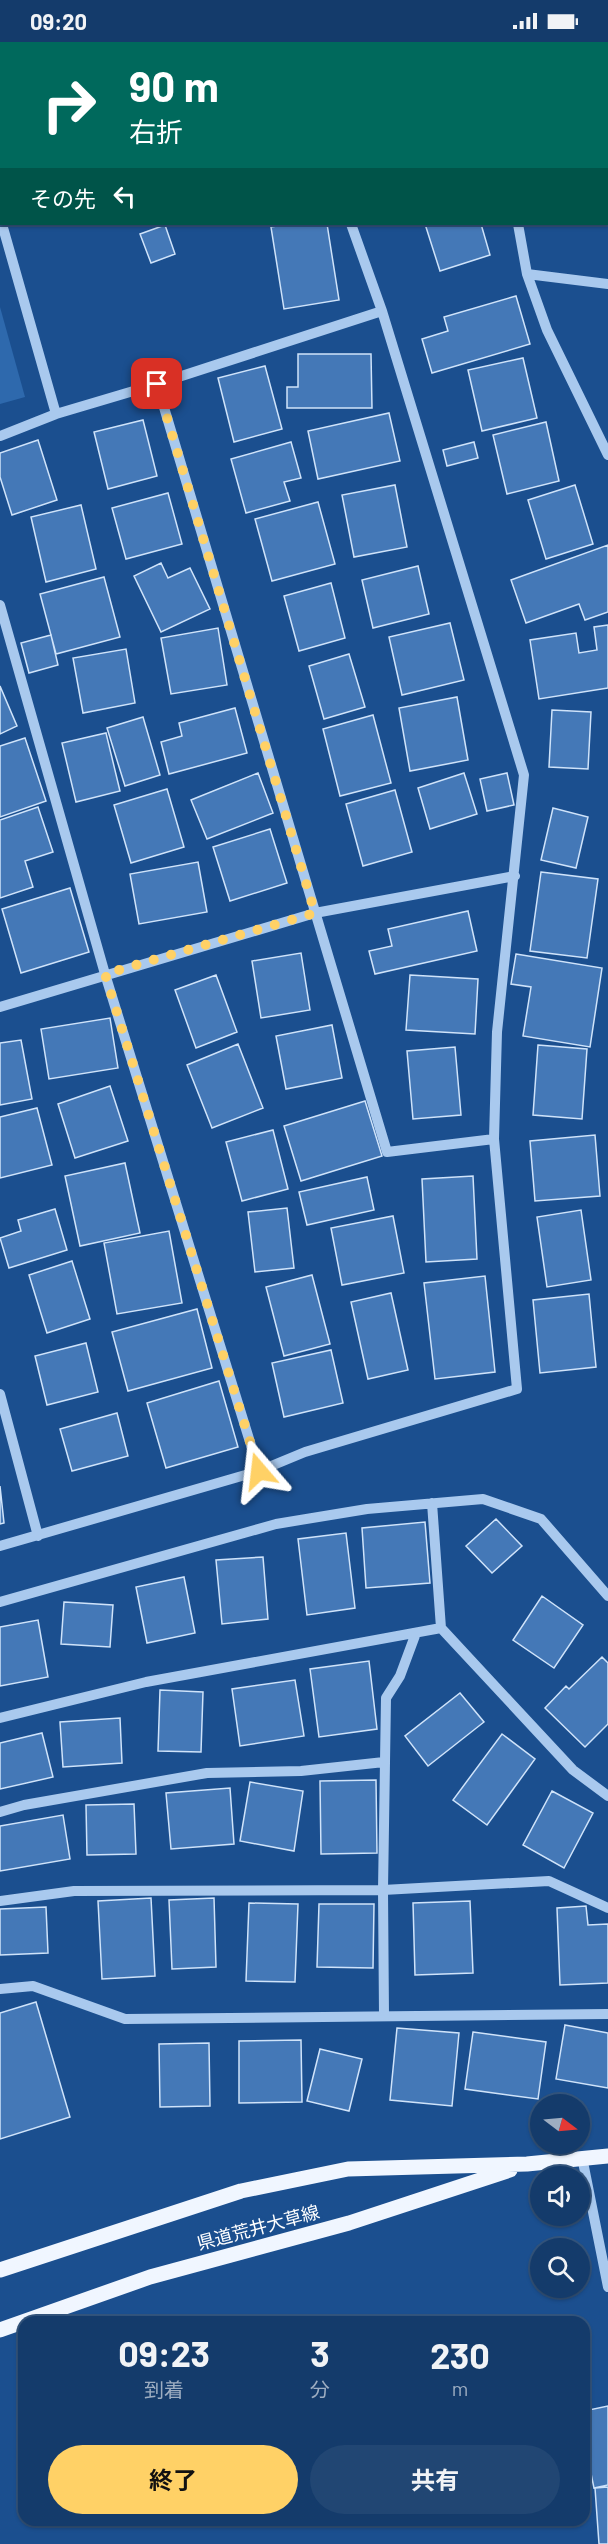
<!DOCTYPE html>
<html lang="ja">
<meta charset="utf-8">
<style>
body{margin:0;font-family:Barlow,"Noto Sans JP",sans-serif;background:#214673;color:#f1f3f6;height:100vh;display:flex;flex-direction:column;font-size:22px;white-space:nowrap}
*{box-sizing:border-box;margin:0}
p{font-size:20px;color:#9dadc1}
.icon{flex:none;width:33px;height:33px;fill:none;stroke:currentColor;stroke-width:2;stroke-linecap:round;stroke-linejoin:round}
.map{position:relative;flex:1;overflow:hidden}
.sheet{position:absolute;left:18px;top:2274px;width:572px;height:210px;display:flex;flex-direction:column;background:#143b6b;border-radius:18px;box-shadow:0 2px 4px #0004,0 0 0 2px #33557e}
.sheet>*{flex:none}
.banner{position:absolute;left:0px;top:0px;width:609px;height:183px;box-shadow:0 2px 4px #0004,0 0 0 2px #33557e;background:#00695c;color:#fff;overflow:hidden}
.needle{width:39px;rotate:106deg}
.controls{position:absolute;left:530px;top:2052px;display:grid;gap:12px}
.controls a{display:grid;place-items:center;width:60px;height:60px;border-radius:50%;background:#143b6b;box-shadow:0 2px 4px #0004,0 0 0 2px #33557e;font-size:30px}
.pin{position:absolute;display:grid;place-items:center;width:51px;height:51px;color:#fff;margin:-26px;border-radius:12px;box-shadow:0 3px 9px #0006}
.me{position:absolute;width:66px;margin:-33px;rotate:343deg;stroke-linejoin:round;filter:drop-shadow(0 0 4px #0008)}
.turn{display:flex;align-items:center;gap:21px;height:126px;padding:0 30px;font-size:27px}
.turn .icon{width:78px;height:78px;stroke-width:2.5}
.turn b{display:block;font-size:42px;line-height:51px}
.then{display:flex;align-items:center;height:57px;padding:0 30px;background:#0003;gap:12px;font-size:22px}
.eta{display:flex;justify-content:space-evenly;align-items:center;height:102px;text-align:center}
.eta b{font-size:36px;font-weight:700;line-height:42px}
.button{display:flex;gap:12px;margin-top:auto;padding:12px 30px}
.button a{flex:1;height:69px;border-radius:36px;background:#ffd166;color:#111;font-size:24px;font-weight:700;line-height:69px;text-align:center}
.button a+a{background:#214673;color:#f1f3f6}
.status{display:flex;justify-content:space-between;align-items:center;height:42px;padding:0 30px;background:#143b6b;direction:ltr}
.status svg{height:16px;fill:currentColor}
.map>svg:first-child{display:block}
</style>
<div class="status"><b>09:20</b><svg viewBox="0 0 49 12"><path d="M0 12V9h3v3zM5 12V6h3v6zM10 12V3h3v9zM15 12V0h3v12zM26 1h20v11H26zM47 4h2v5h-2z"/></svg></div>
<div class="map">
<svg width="608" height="2502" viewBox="0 0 608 2502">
<rect width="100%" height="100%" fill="#1b4f8f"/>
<path fill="#2e69ad" d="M0,265L25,355L0,362Z"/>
<path fill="#4478b7" stroke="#cfe3fa" stroke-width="1.5" d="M114,0H177V2H114Z
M221,0H262V2H210Z
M2,34V106H1L0,35Z
M288,182H327L339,258L284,267L271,185Z
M425,182H481L490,213L440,229Z
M165,183L175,212L151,221L140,192Z
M516,254L530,302L432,331L422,297L448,289L444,275Z
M298,312H371L372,366H287V345H298Z
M523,316L537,376L482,389L468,328Z
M265,324L282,387L234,400L218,336Z
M389,371L400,419L318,437L308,389Z
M143,378L157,434L108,447L94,390Z
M546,380L559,439L507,452L493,393Z
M38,398L57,458L12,473L0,435V411Z
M291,400L301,436L284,440L290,459L246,471L231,417Z
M474,400L478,416L447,424L443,408Z
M395,443L407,505L354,515L342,453Z
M575,443L593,502L546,517L528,458Z
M168,451L182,502L126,517L112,466Z
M318,460L335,522L272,539L255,477Z
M81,463L96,527L46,540L31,475Z
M608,503V570L585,578L579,562L526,581L511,538Z
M161,521L168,536L190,526L210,567L161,590L134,534Z
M418,524L429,572L373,586L362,538Z
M104,535L120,595L56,612L40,552Z
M331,541L345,596L299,609L284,554Z
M450,581L464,638L402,653L389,595Z
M608,583V646L539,657L530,598L576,591L579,611L597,608L594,585Z
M218,586L227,643L171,652L161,596Z
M51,593L58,623L29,631L21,601Z
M126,607L135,661L83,671L73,616Z
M349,612L365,665L324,677L309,624Z
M0,644L17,684L0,692Z
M457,655L468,718L410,729L399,666Z
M235,666L247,711L169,732L161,700L182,694L179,681Z
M552,668L591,670L588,727L549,725Z
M373,673L391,741L340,754L323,687Z
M143,675L160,733L125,744L107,686Z
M106,691L120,749L76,760L62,701Z
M25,696L46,759L0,775V704Z
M258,731L273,771L207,797L191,758Z
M464,731L477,772L430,787L418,746Z
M507,731L514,763L487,769L480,737Z
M167,747L184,805L131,821L114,763Z
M395,748L412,810L363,824L346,762Z
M38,765L53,810L25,819L33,845L0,856V778Z
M553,766L588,775L576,826L541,818Z
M270,787L287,841L230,859L213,805Z
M198,820L207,870L139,882L130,832Z
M541,830L598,837L587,916L530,909Z
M70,846L89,910L21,931L2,867Z
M468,869L477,909L375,932L369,909L392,904L388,887Z
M301,911L310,968L261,976L252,919Z
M516,912L602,926L590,1005L523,994L531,945L511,942Z
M216,933L237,990L196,1006L175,948Z
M410,933L478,937L475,992L406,988Z
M110,976L118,1026L49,1037L41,987Z
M332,983L342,1036L286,1047L276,994Z
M21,998L32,1057L0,1063V1001Z
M238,1002L263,1066L212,1086L187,1023Z
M538,1003L587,1007L582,1077L533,1073Z
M455,1005L461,1073L413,1077L407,1009Z
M110,1044L128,1099L75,1116L58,1062Z
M365,1059L382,1114L301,1139L284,1084Z
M37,1066L52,1123L0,1136V1075Z
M273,1088L288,1147L242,1159L226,1100Z
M595,1093L600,1154L535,1159L530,1099Z
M125,1121L140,1191L80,1204L65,1134Z
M473,1134L477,1217L426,1220L422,1137Z
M367,1135L374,1168L307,1183L299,1150Z
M287,1166L294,1226L255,1230L248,1170Z
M55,1167L67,1208L9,1226L0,1196L21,1189L18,1178Z
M581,1168L591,1238L547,1245L537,1175Z
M393,1174L404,1231L342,1243L331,1186Z
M169,1189L182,1261L117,1272L104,1201Z
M72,1219L90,1277L47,1291L29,1233Z
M312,1233L330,1302L284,1314L266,1245Z
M485,1234L495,1330L435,1337L424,1241Z
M391,1251L408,1328L368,1337L351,1260Z
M589,1252L596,1325L540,1331L533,1258Z
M197,1267L212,1326L128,1349L112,1290Z
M86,1301L98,1350L47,1363L35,1314Z
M331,1308L343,1361L284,1375L272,1321Z
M219,1339L238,1405L166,1426L147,1361Z
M117,1371L128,1414L72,1429L60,1387Z
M0,1444L4,1481L0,1482Z
M496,1477L522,1504L492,1531L466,1504Z
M425,1480L430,1541L366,1546L362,1486Z
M346,1491L355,1566L307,1573L298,1497Z
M263,1515L268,1577L222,1582L216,1518Z
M184,1535L195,1591L147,1601L136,1545Z
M542,1554L583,1583L554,1626L513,1598Z
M64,1560L113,1563L110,1605L61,1602Z
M38,1578L48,1635L0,1644V1585Z
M602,1615L608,1621V1682L585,1705L545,1666L566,1644L569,1647Z
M369,1619L377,1687L319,1695L310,1627Z
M295,1638L304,1694L240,1704L232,1647Z
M160,1648L203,1650L201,1710L158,1709Z
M460,1651L484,1680L428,1724L405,1694Z
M120,1676L122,1721L63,1725L60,1680Z
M42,1691L53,1735L0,1747V1701Z
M502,1692L535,1717L487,1783L453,1758Z
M376,1738L377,1811L321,1812L320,1739Z
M250,1740L303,1749L294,1809L240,1799Z
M230,1746L234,1802L171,1807L166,1751Z
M552,1749L593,1771L564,1826L523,1803Z
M134,1762L136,1812L87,1813L86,1763Z
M63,1773L70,1817L0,1829V1784Z
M151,1856L155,1934L102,1937L98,1859Z
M214,1856L216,1925L172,1927L169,1858Z
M470,1859L473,1931L415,1933L413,1861Z
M249,1861L298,1862L295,1940L246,1939Z
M319,1862H374L373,1926L317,1925Z
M586,1864L588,1883L608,1882V1941L560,1943L557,1866Z
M46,1865L48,1911L0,1913V1867Z
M36,1960L70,2075L0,2097V1971Z
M565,1983L608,1991V2046L556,2037Z
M397,1986L459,1991L452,2064L390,2058Z
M473,1990L546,2000L538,2057L465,2047Z
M301,1998L302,2060L239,2061V1999Z
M209,2001L210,2064L160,2065L159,2002Z
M320,2007L362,2017L349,2069L307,2059Z
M608,2364V2443L594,2446L584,2398V2369Z
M608,2445V2502H599L595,2446Z
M101,2478H124L103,2484Z"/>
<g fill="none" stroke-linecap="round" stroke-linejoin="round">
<path stroke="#a9c9ee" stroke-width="10" d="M56,0L57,2
M289,0V2
M425,2L426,0
M559,2L561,0
M0,130H2
M2,182L56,372
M518,182L527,232L547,288L608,413
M527,232L608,242
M157,342L387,1110L494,1097
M0,394L56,372L157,342L382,269
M0,563L105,932L259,1429
M0,965L315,871L515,834
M0,1352L38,1494
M432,1461L441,1586
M0,1504L259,1429L305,1410L517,1347L494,1097L497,990L524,733L382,269L351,182
M0,1560L276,1482L367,1467L483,1457L541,1477L608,1554
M416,1591L400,1634L386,1656L383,1848L549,1839L608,1866
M0,1676L146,1640L441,1586L573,1728L608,1754
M0,1770L24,1763L207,1731L301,1729L384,1720
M0,1859L74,1849L383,1848L384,1974
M0,1947L33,1944L125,1977L608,1972
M582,2115L608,2245"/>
<path stroke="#f0f6ff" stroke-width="15" d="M0,2228L241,2149L348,2127L527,2122L608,2114
M0,2288L150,2235L349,2181L510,2128"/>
</g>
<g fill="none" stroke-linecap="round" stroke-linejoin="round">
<path stroke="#ffd166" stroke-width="10" stroke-dasharray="0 18" d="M157,342L315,871L105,932L259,1429"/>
</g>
<g text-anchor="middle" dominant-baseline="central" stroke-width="4.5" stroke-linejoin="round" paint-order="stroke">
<g font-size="18" fill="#fff" stroke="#1b4f8f">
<text transform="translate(258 2185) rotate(-15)">県道荒井大草線</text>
</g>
</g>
</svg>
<div class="controls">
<a><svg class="needle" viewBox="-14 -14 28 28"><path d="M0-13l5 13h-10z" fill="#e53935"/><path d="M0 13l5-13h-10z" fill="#9dadc1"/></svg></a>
<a><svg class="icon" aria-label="sound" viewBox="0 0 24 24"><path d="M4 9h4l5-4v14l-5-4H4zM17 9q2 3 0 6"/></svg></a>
<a><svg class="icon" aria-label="search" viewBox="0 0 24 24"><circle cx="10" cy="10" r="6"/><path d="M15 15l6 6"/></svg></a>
</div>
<div class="pin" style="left:157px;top:342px;background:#d93025"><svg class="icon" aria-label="arrive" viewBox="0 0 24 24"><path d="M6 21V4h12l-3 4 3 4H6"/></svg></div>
<svg class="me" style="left:259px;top:1429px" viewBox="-20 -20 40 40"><path d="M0-17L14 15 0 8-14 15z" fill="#ffd166" stroke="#fff" stroke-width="4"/></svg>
<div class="banner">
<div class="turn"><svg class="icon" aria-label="right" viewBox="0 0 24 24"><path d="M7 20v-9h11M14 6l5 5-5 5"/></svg><div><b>90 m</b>右折</div></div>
<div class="then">その先<svg class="icon" aria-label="left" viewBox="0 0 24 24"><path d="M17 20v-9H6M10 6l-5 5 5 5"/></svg></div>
</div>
<section class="sheet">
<div class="eta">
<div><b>09:23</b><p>到着</p></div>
<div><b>3</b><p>分</p></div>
<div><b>230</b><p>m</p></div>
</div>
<div class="button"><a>終了</a><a>共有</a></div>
</section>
</div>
